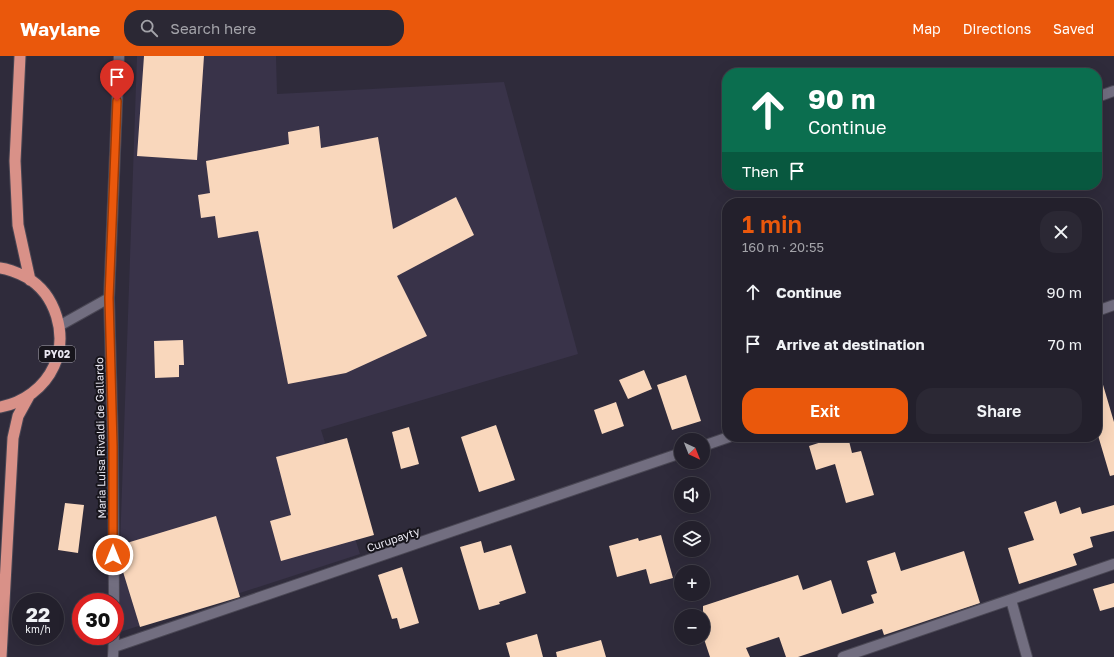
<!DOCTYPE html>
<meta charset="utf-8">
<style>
body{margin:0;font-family:"Golos Text",sans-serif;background:#2b2834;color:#f1f3f6;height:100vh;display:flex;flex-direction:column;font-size:15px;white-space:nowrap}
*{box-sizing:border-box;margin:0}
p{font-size:13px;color:#a3a3a9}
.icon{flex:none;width:22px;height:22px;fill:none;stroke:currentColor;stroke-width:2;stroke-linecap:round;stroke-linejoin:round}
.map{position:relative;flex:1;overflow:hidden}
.details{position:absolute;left:722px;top:142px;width:380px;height:244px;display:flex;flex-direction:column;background:#23202c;border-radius:16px;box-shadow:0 4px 16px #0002,0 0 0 1px #403e48}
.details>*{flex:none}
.guide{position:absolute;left:722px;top:12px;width:380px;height:122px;border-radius:16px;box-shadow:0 4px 16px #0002,0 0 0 1px #403e48;background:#0b6e4f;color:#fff;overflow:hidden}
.needle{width:26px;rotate:137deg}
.controls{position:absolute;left:674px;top:377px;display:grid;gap:8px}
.controls a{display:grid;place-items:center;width:36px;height:36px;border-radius:50%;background:#23202c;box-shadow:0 4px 16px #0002,0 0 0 1px #403e48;font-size:20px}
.speed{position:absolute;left:12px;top:537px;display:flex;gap:8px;font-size:20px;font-weight:700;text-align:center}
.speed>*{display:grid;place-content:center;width:52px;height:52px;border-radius:50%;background:#23202c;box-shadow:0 4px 16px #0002,0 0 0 1px #403e48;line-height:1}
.speed small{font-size:10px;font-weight:400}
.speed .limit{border:6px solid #d22;background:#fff;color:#111}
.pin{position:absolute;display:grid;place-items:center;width:34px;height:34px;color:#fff;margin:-41px -17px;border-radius:50% 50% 50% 0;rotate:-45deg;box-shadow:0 0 4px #0007}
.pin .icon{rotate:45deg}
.me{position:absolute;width:44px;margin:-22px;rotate:0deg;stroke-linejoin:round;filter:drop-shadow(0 0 3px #0008)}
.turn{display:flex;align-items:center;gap:14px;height:84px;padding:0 20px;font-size:18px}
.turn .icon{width:52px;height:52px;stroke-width:2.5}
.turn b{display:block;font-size:28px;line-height:34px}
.then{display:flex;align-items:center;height:38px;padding:0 20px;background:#0003;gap:8px;font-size:15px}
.round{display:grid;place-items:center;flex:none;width:42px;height:42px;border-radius:16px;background:#2b2834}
.summary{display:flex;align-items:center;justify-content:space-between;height:68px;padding:0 20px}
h1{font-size:24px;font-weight:600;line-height:30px;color:#ea580c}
.cta{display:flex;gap:8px;margin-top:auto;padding:8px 20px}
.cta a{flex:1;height:46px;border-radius:16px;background:#ea580c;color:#fff;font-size:16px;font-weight:600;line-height:46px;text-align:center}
.cta a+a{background:#2b2834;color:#f1f3f6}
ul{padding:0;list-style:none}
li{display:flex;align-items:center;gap:12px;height:52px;padding:0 20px}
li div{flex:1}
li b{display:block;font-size:15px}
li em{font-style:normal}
header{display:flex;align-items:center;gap:24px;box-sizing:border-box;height:56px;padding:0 20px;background:#ea580c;color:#fff}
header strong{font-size:19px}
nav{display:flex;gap:22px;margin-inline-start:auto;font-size:14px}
.search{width:280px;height:36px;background:#2b2834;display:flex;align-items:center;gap:10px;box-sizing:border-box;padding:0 14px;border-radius:16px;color:#a3a3a9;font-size:15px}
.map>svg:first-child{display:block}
</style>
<header>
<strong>Waylane</strong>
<div class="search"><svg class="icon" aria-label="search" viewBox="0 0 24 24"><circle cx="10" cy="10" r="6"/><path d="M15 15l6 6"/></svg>Search here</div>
<nav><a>Map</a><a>Directions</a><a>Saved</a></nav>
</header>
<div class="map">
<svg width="1114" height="601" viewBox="0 0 1114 601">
<rect width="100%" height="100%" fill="#2f2b3b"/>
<path fill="#393349" d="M137,0H276L277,38L504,26L578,298L321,374L360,498L117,577Z"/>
<path fill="#f9d7bc" d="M144,0H204L197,104L137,100Z
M319,70L321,92L378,81L393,173L456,141L474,179L397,220L427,280L346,317L288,328L258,175L218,182L215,160L201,162L198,139L210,137L206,105L289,88L288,76Z
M183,284L184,309H179V321L155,322L154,285Z
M644,314L652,333L628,343L619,324Z
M686,319L701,365L672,374L657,329Z
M1101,322L1114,366V419L1110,420L1097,376V323Z
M616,346L624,370L602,378L594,354Z
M496,369L515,424L479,436L461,381Z
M409,371L419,408L401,413L392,376Z
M827,381H848L852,397L861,395L874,439L846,447L835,408L816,414L809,390L828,384Z
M347,382L374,479L281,505L270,465L291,459L276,401Z
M1056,445L1060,458L1080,451L1082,458L1114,449V475L1090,481L1093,491L1073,498L1077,509L1019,528L1008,492L1034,484L1024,456Z
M65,447L84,449L78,497L58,494Z
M216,460L240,541L140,571L120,506V489Z
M661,479L673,522L650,528L646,513L617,521L609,490L638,482L639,485Z
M481,485L484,497L511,489L526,537L499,546L500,548L479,554L460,491Z
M964,495L980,547L884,579L882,573L798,601H786L779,581L746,592L750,601H710L703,580V550L798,519L803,534L831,524L842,558L874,547L871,539L877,537L867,505L895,496L901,515Z
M402,511L419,567L400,573L397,562L392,563L378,519Z
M1114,527V551L1100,555L1093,533Z
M537,578L543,601H510L506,587Z
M601,584L606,601H557L556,596Z"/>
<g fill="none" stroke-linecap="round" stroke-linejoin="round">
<defs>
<path id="minor" d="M1097,41L1114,35
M1097,255L1114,249
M59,270L109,242
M703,390L729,381
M1011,544L1027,601
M114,546L113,390L109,242L119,0
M114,591L681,397
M113,601L114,580
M843,601L1114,508"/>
<path id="trunk" d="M20,0L15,105L18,169L30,224
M0,212C9,213 18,217 26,221C56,238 68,279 54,310C44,332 23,347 0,351
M1,601L13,382L18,360L29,340"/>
</defs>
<use href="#minor" stroke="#4a4754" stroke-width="12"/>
<use href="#trunk" stroke="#4a4754" stroke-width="13"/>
<use href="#minor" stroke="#726e80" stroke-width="10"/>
<use href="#trunk" stroke="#d99188" stroke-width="11"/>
</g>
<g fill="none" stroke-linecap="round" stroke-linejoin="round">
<defs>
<path id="route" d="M113,499V390L109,242L117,45"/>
</defs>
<use href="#route" stroke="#983908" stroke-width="10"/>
<use href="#route" stroke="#ea580c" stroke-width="7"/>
</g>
<g text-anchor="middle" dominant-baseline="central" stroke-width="4" stroke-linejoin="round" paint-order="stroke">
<rect fill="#17151c" stroke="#aaa8b1" stroke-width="1" x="39" y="290" width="36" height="16" rx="3"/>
<g font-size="10" font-weight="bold" fill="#e9e7f1">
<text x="57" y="298">PY02</text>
</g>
<g font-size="11" fill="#e9e7f1" stroke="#17151c">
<text transform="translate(100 382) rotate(-91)">Maria Luisa Rivaldi de Gallardo</text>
<text transform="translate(393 483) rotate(-19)">Curupayty</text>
</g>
</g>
</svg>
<div class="controls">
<a><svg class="needle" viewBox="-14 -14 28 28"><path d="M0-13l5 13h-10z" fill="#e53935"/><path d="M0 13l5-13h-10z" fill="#a3a3a9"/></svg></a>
<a><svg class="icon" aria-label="sound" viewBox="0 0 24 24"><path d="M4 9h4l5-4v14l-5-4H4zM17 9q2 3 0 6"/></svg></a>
<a><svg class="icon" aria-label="layers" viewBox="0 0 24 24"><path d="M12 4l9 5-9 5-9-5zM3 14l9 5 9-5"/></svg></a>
<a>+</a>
<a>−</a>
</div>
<div class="speed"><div>22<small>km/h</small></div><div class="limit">30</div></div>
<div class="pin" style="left:117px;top:45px;background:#d93025"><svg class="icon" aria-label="arrive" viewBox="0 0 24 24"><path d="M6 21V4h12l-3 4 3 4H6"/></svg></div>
<svg class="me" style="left:113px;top:499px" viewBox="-20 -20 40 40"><circle r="17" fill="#ea580c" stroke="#fff" stroke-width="3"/><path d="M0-11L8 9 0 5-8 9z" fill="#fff"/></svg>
<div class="guide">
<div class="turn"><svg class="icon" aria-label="ahead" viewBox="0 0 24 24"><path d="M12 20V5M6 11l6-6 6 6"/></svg><div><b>90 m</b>Continue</div></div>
<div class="then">Then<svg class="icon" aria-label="arrive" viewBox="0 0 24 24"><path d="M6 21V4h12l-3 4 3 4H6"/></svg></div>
</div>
<section class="details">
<div class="summary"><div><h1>1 min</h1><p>160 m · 20:55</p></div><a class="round"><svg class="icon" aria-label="close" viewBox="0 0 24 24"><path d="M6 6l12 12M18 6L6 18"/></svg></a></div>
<ul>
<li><svg class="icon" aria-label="ahead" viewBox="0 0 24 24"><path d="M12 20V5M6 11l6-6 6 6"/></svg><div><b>Continue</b></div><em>90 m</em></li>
<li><svg class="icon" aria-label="arrive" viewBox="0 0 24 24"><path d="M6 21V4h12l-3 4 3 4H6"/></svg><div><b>Arrive at destination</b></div><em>70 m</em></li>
</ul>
<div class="cta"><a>Exit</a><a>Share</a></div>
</section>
</div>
